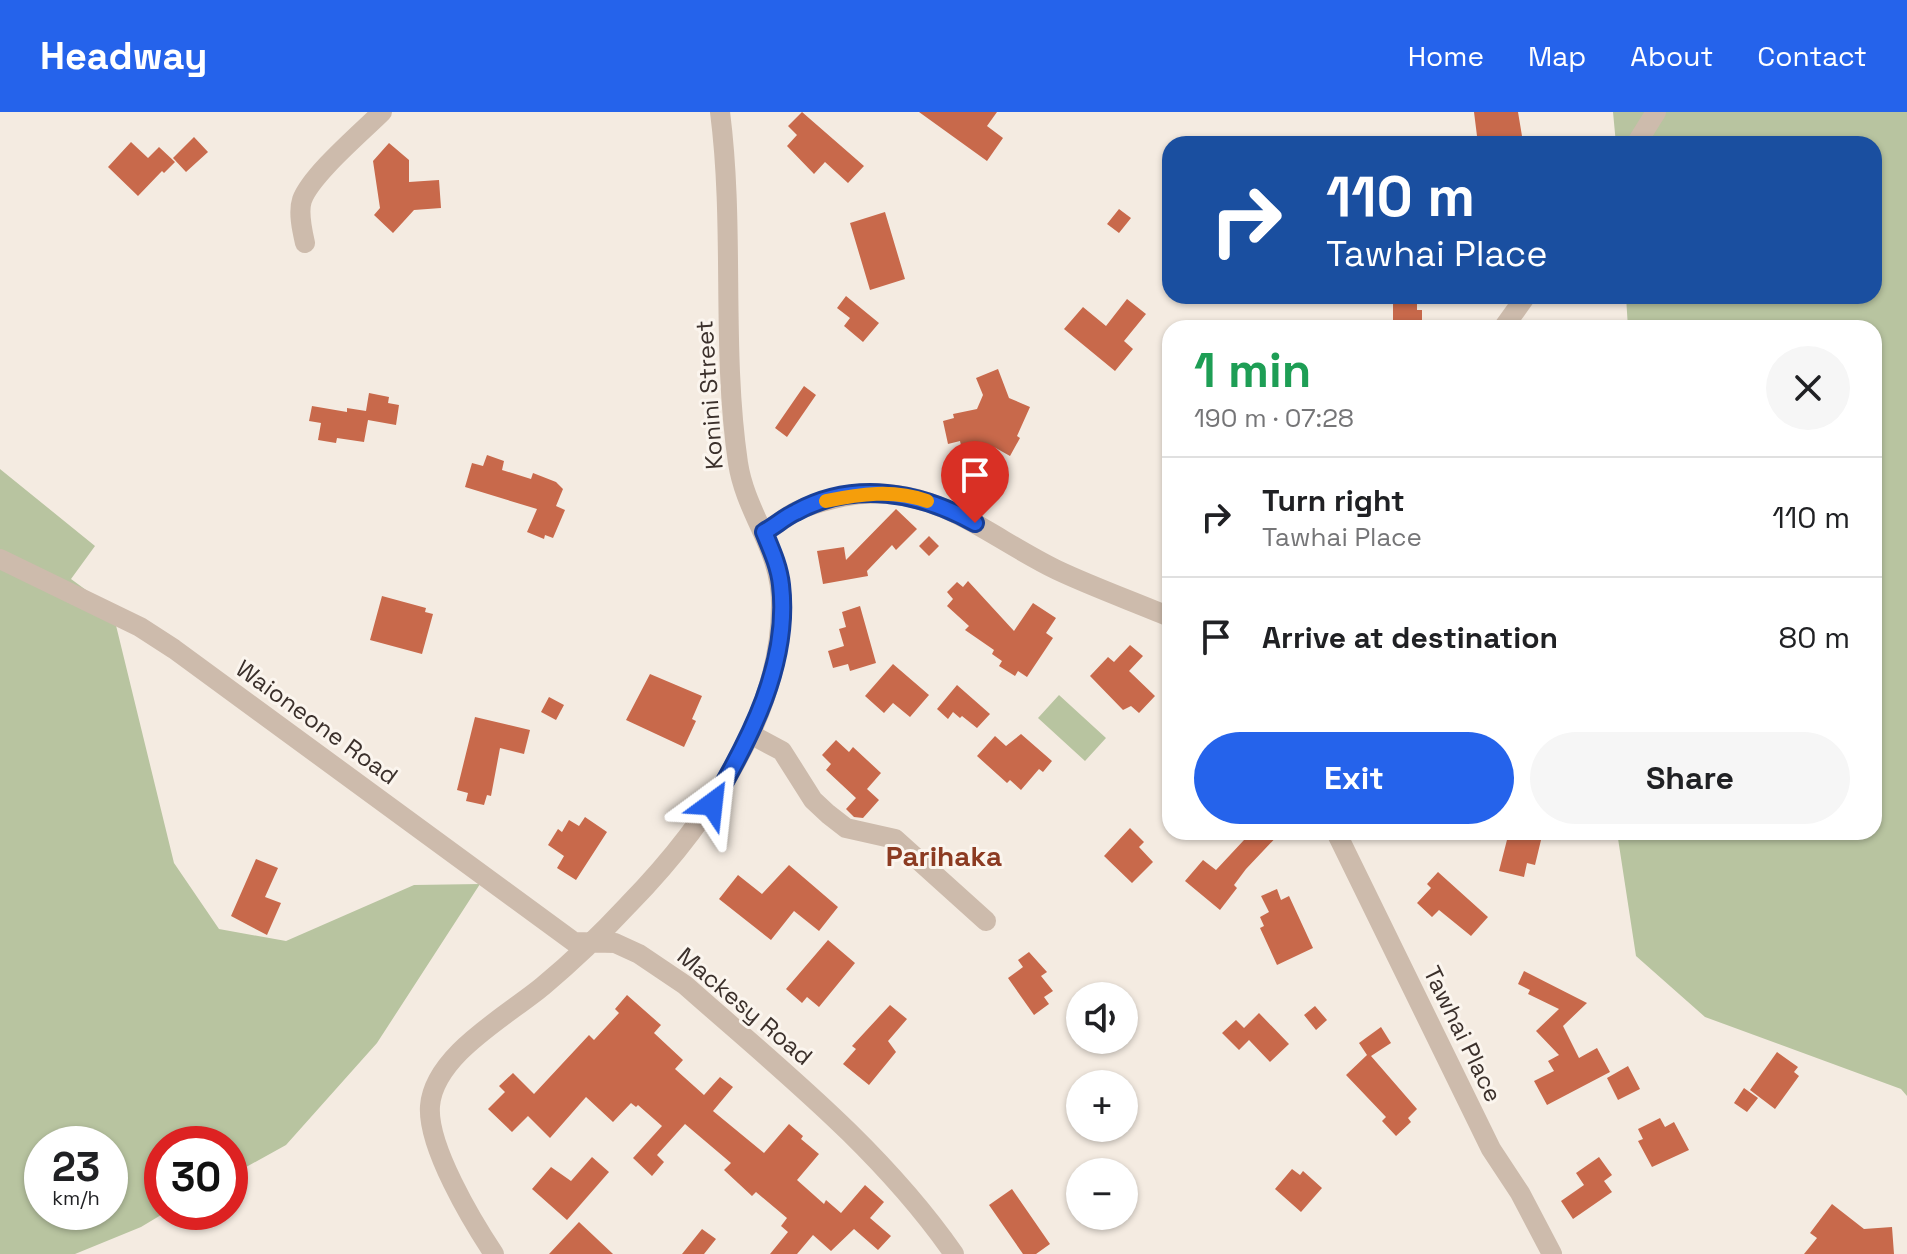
<!DOCTYPE html>
<meta charset="utf-8">
<style>
body{margin:0;font-family:"Space Grotesk",sans-serif;background:#f6f6f6;color:#202124;height:100vh;display:flex;flex-direction:column;font-size:30px;white-space:nowrap}
*{box-sizing:border-box;margin:0}
p{font-size:26px;color:#757577}
.icon{flex:none;width:44px;height:44px;fill:none;stroke:currentColor;stroke-width:2;stroke-linecap:round;stroke-linejoin:round}
.map{position:relative;flex:1;overflow:hidden}
.panel{position:absolute;left:1162px;top:208px;width:720px;height:520px;display:flex;flex-direction:column;background:#fff;border-radius:24px;box-shadow:0 2px 6px #0004}
.panel>*{flex:none}
.hud{position:absolute;left:1162px;top:24px;width:720px;height:168px;border-radius:24px;box-shadow:0 2px 6px #0004;background:#1a4fa0;color:#fff;overflow:hidden}
.fabs{position:absolute;left:1066px;top:870px;display:grid;gap:16px}
.fabs a{display:grid;place-items:center;width:72px;height:72px;border-radius:50%;background:#fff;box-shadow:0 2px 6px #0004;font-size:40px}
.speed{position:absolute;left:24px;top:1014px;display:flex;gap:16px;font-size:40px;font-weight:700;text-align:center}
.speed>*{display:grid;place-content:center;width:104px;height:104px;border-radius:50%;background:#fff;box-shadow:0 2px 6px #0004;line-height:1}
.speed small{font-size:20px;font-weight:400}
.speed .limit{border:12px solid #d22;background:#fff;color:#111}
.pin{position:absolute;display:grid;place-items:center;width:68px;height:68px;color:#fff;margin:-82px -34px;border-radius:50% 50% 50% 0;rotate:-45deg;box-shadow:0 0 8px #0007}
.pin .icon{rotate:45deg}
.me{position:absolute;width:88px;margin:-44px;rotate:30deg;stroke-linejoin:round;filter:drop-shadow(0 0 6px #0008)}
.turn{display:flex;align-items:center;gap:28px;height:168px;padding:0 32px;font-size:36px}
.turn .icon{width:104px;height:104px;stroke-width:2.5}
.turn b{display:block;font-size:56px;line-height:68px}
.round{display:grid;place-items:center;flex:none;width:84px;height:84px;border-radius:42px;background:#f6f6f6}
.head{display:flex;align-items:center;justify-content:space-between;height:136px;padding:0 32px}
h1{font-size:48px;font-weight:700;line-height:60px;color:#1e9e55}
.cta{display:flex;gap:16px;margin-top:auto;padding:16px 32px}
.cta a{flex:1;height:92px;border-radius:48px;background:#2563eb;color:#fff;font-size:32px;font-weight:700;line-height:92px;text-align:center}
.cta a+a{background:#f6f6f6;color:#202124}
ul{padding:0;list-style:none}
li{display:flex;align-items:center;gap:24px;height:120px;padding:0 32px;border-top:2px solid #e0e0e0}
li div{flex:1}
li b{display:block;font-size:30px}
li em{font-style:normal}
header{display:flex;align-items:center;gap:48px;box-sizing:border-box;height:112px;padding:0 40px;background:#2563eb;color:#fff}
header strong{font-size:38px}
nav{display:flex;gap:44px;margin-inline-start:auto;font-size:28px}
.map>svg:first-child{display:block}
</style>
<header>
<strong>Headway</strong>
<nav><a>Home</a><a>Map</a><a>About</a><a>Contact</a></nav>
</header>
<div class="map">
<svg width="1907" height="1142" viewBox="0 0 1907 1142">
<rect width="100%" height="100%" fill="#f4ebe1"/>
<path fill="#b8c4a0" fill-rule="evenodd" d="M1613,0H1907V984L1901,977L1705,905L1636,844L1617,720H1874V216H1628L1626,184H1874V32H1616Z
M0,357L95,434L71,467L112,497L174,751L219,817L286,829L414,773L480,772L377,931L286,1033L230,1064V1032H162V1100H166L141,1115L75,1142H0ZM42,1032H110V1100H42Z
M1059,583L1106,626L1085,649L1038,606Z"/>
<path fill="#c8694b" d="M802,0L864,54L848,71L825,50L814,62L787,34L797,23L788,14Z
M919,0H997L987,14L1003,26L987,49Z
M1474,0H1518L1522,24L1478,32Z
M194,25L208,40L186,60L173,46Z
M131,30L148,46L159,35L175,50L164,61L162,59L138,84L108,55Z
M389,31L409,48V70L439,68L441,96L414,98L393,121L374,103L380,96L373,49Z
M1119,97L1131,106L1119,121L1107,112Z
M885,100L905,167L870,178L850,111Z
M846,184L879,211L863,230L844,214L850,206L837,196Z
M1393,184H1417V198H1422V216H1393Z
M1127,187L1146,202L1124,229L1133,237L1115,259L1064,217L1083,195L1106,214Z
M998,257L1009,286L1030,295L1017,324L1020,326L1010,344L994,335L963,342L960,329L948,332L943,309L954,306L953,302L977,297L983,283L976,266Z
M804,274L816,283L787,325L775,316Z
M369,281L389,285L388,291L399,293L396,313L368,308L364,330L337,326L336,331L318,328L321,311L309,309L312,294L347,300V296L366,299Z
M487,343L504,349L502,358L531,367L533,361L556,370L563,377L556,394L565,398L553,426L545,423L544,427L527,420L537,397L465,375L472,351L483,354Z
M896,397L917,417L896,438L892,433L867,459L868,464L823,472L817,439L844,435L846,448Z
M929,424L939,434L929,444L919,434Z
M968,469L1014,519L1033,491L1056,506L1046,521L1053,526L1027,565L1018,559L1015,564L999,554L1002,549L992,542L994,538L965,518L969,514L947,494L953,487L947,480L957,470L963,475Z
M382,484L426,496L425,500L433,502L422,542L370,528Z
M860,494L876,551L850,559L848,552L833,556L828,539L844,534L839,517L846,515L842,500Z
M1130,533L1143,544L1129,559L1155,584L1139,601L1131,594L1123,598L1090,564L1108,545L1114,550Z
M893,552L929,583L910,605L893,591L884,601L865,584Z
M650,562L702,584L692,607L696,609L684,635L626,608Z
M957,573L990,602L977,616L962,604L960,606L953,600L948,607L937,597Z
M549,585L564,593L556,608L541,600Z
M475,605L530,618L524,642L500,636L491,684L487,683L484,693L466,689L468,681L457,678Z
M1021,622L1052,649L1043,660L1039,657L1021,678L1010,668L1007,671L977,644L995,624L1006,634Z
M836,628L849,640L853,635L881,661L867,677L879,688L863,706L854,705L846,697L856,686L826,658L831,652L822,643Z
M585,705L607,720L576,768L557,756L564,744L548,733L558,717L562,720L569,708L579,714Z
M1130,716L1144,730L1139,735L1153,750L1132,771L1104,744Z
M1235,720H1281L1246,757L1234,773L1237,776L1220,798L1185,769L1203,748L1216,758L1244,728Z
M1509,720H1534L1533,726L1541,728L1535,753L1527,751L1524,765L1499,759Z
M256,747L278,756L265,785L281,791L267,823L231,804Z
M789,753L838,795L819,819L794,799L771,828L719,787L738,763L762,782Z
M1438,760L1488,805L1471,824L1439,798L1432,805L1417,791L1431,776L1427,772Z
M1277,777L1281,788L1289,784L1313,836L1277,853L1260,816L1264,814L1260,805L1269,800L1261,784Z
M828,828L855,851L819,895L807,885L802,891L786,877Z
M1029,840L1047,860L1041,864L1053,879L1044,885L1049,892L1034,903L1008,866L1023,855L1018,848Z
M1524,859L1587,891L1563,914L1579,946L1597,936L1610,960L1547,993L1534,969L1554,959L1548,949L1559,943L1536,919L1559,897L1528,882L1530,878L1518,872Z
M627,883L661,913L654,921L683,948L675,957L704,983L720,965L733,975L713,999L764,1041L789,1012L803,1024L801,1027L819,1042L797,1068L824,1092L826,1088L841,1101L865,1073L884,1090L870,1106L891,1124L878,1138L854,1117L831,1139L813,1123L797,1142H770L788,1120L781,1114L787,1106L756,1080L752,1084L724,1058L731,1051L685,1012L657,1043L664,1050L652,1064L633,1046L662,1014L638,993L636,995L631,991L613,1010L586,985L550,1026L528,1004L512,1020L488,997L505,980L499,974L513,961L534,982L589,923L594,928L619,901L615,897Z
M890,893L907,907L888,929L896,940L869,973L843,952L856,937L852,934Z
M1315,894L1327,908L1316,918L1304,903Z
M1259,901L1289,932L1270,950L1249,928L1239,938L1222,921L1236,908L1244,916Z
M1381,915L1391,931L1371,944L1417,997L1408,1006L1411,1010L1396,1024L1382,1009L1386,1005L1346,963L1367,943L1359,931Z
M1777,940L1798,955L1794,960L1799,964L1775,997L1750,978Z
M1628,954L1640,977L1618,988L1607,966Z
M1744,976L1758,986L1747,1000L1734,991Z
M1660,1006L1665,1015L1674,1010L1689,1038L1652,1055L1638,1029L1643,1027L1638,1017Z
M592,1045L609,1060L567,1108L532,1077L551,1055L571,1069Z
M1599,1045L1612,1063L1604,1069L1612,1080L1573,1107L1561,1089L1584,1073L1576,1061Z
M1292,1057L1300,1063L1303,1059L1322,1076L1301,1100L1275,1077Z
M1012,1077L1050,1132L1036,1142H1023L989,1093Z
M1832,1092L1864,1117L1892,1115L1894,1142H1804L1817,1126L1810,1121Z
M579,1110L613,1142H549Z
M702,1117L716,1127L704,1142H682Z"/>
<g fill="none" stroke-linecap="round" stroke-linejoin="round">
<path stroke="#cdbbac" stroke-width="20" d="M1636,32L1656,0
M305,131C302,118 298,100 302,88C311,63 362,20 382,0
M1503,216L1526,184
M764,420C775,414 784,406 795,400C810,392 826,389 842,385C930,367 983,422 1057,458C1093,475 1132,489 1170,505
M0,447L140,515L174,537L574,830L615,831L639,842L685,873C780,957 881,1037 954,1142
M750,622L782,639L813,688L828,702L846,716L895,727L986,809
M1336,720L1491,1037L1520,1081L1552,1142
M494,1142C472,1109 427,1034 430,994C434,943 507,904 543,874C573,849 601,822 628,793C671,749 708,703 737,648C763,601 781,547 781,493C782,438 746,403 738,351C721,235 735,116 720,0"/>
</g>
<g fill="none" stroke-linecap="round" stroke-linejoin="round">
<defs>
<path id="route" d="M712,692C750,627 790,551 781,473C779,454 771,437 764,420C775,414 785,405 796,400C854,368 920,380 975,411"/>
</defs>
<use href="#route" stroke="#184099" stroke-width="20"/>
<use href="#route" stroke="#2563eb" stroke-width="14"/>
<path stroke="#f59e0b" stroke-width="14" d="M826,389C860,382 893,377 927,389"/>
</g>
<g text-anchor="middle" dominant-baseline="central" stroke-width="6" stroke-linejoin="round" paint-order="stroke">
<g font-size="24" fill="#3b302b" stroke="#fbf5ee">
<text transform="translate(709 283) rotate(-94)">Konini Street</text>
<text transform="translate(317 610) rotate(36)">Waioneone Road</text>
<text transform="translate(745 894) rotate(40)">Mackesy Road</text>
<text transform="translate(1463 922) rotate(64)">Tawhai Place</text>
</g>
<g font-size="28" font-weight="bold" fill="#8c3b22" stroke="#fbf5ee">
<text x="944" y="744">Parihaka</text>
</g>
</g>
</svg>
<div class="fabs">
<a><svg class="icon" aria-label="sound" viewBox="0 0 24 24"><path d="M4 9h4l5-4v14l-5-4H4zM17 9q2 3 0 6"/></svg></a>
<a>+</a>
<a>−</a>
</div>
<div class="speed"><div>23<small>km/h</small></div><div class="limit">30</div></div>
<div class="pin" style="left:975px;top:411px;background:#d93025"><svg class="icon" aria-label="arrive" viewBox="0 0 24 24"><path d="M6 21V4h12l-3 4 3 4H6"/></svg></div>
<svg class="me" style="left:712px;top:692px" viewBox="-20 -20 40 40"><path d="M0-17L14 15 0 8-14 15z" fill="#2563eb" stroke="#fff" stroke-width="4"/></svg>
<div class="hud">
<div class="turn"><svg class="icon" aria-label="right" viewBox="0 0 24 24"><path d="M7 20v-9h11M14 6l5 5-5 5"/></svg><div><b>110 m</b>Tawhai Place</div></div>
</div>
<section class="panel">
<div class="head"><div><h1>1 min</h1><p>190 m · 07:28</p></div><a class="round"><svg class="icon" aria-label="close" viewBox="0 0 24 24"><path d="M6 6l12 12M18 6L6 18"/></svg></a></div>
<ul>
<li><svg class="icon" aria-label="right" viewBox="0 0 24 24"><path d="M7 20v-9h11M14 6l5 5-5 5"/></svg><div><b>Turn right</b><p>Tawhai Place</p></div><em>110 m</em></li>
<li><svg class="icon" aria-label="arrive" viewBox="0 0 24 24"><path d="M6 21V4h12l-3 4 3 4H6"/></svg><div><b>Arrive at destination</b></div><em>80 m</em></li>
</ul>
<div class="cta"><a>Exit</a><a>Share</a></div>
</section>
</div>
